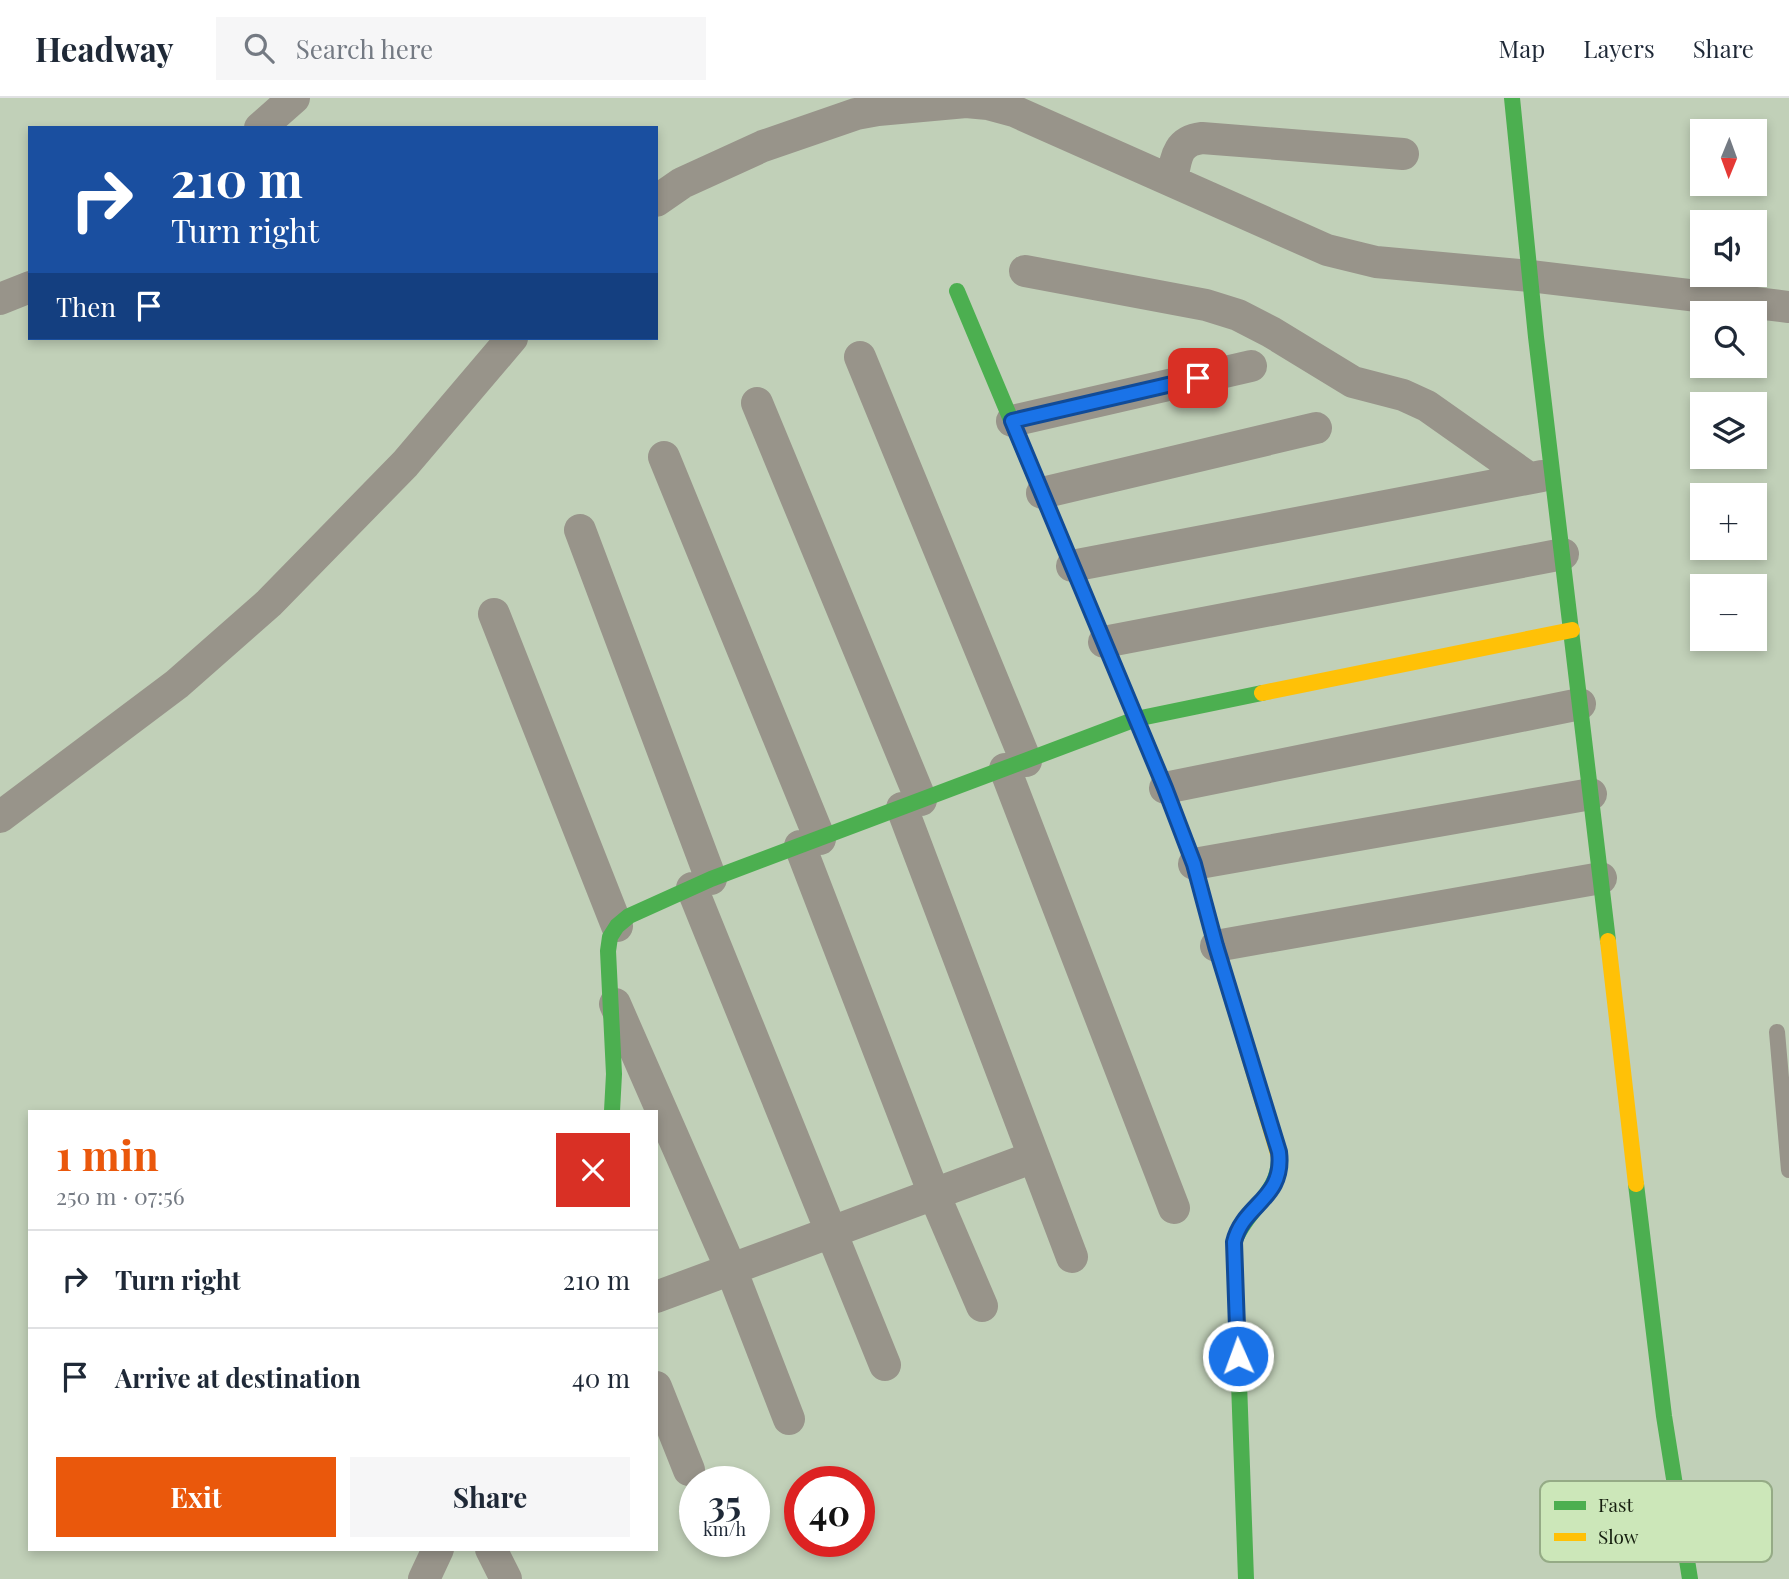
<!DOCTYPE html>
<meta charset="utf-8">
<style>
body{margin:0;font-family:"Playfair Display",serif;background:#f6f6f7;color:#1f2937;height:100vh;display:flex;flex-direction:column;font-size:26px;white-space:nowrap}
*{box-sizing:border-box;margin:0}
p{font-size:23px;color:#747a83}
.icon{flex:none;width:38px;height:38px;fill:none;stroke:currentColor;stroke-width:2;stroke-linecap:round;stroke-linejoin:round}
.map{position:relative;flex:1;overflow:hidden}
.panel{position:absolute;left:28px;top:1012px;width:630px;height:441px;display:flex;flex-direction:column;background:#fff;border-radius:0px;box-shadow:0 4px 10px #0003}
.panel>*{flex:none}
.guide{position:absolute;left:28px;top:28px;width:630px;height:214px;border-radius:0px;box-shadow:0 4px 10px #0003;background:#1a4fa0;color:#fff;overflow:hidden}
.needle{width:46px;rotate:181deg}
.fabs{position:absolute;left:1690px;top:21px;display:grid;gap:14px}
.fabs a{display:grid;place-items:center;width:77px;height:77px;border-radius:0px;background:#fff;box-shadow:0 4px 10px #0003;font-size:35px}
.speed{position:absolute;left:679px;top:1368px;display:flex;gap:14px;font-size:35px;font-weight:700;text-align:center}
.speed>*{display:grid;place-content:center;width:91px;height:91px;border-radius:50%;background:#fff;box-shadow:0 4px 10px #0003;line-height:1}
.speed small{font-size:18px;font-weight:400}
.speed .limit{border:10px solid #d22;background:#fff;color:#111}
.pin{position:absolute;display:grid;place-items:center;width:60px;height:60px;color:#fff;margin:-30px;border-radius:14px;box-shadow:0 4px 10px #0006}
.me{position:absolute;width:77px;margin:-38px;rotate:358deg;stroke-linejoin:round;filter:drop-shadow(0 0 5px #0008)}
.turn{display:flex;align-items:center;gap:24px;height:147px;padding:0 28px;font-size:32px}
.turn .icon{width:91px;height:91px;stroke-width:2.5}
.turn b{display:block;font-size:49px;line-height:60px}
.then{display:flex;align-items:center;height:66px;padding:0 28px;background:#0003;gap:14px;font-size:26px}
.round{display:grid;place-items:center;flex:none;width:74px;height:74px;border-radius:0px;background:#f6f6f7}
.head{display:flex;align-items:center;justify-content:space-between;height:119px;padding:0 28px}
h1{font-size:42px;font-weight:700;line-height:52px;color:#ea580c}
.cta{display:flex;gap:14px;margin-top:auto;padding:14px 28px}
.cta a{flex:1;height:80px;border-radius:0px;background:#ea580c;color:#fff;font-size:28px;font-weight:700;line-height:80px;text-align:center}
.cta a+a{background:#f6f6f7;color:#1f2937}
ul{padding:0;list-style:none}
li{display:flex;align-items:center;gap:21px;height:98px;padding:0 28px;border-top:2px solid #e0e1e3}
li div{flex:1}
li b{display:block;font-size:26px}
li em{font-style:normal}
header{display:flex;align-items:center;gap:42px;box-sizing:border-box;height:98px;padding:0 35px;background:#fff;border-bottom:2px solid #e0e1e3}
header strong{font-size:33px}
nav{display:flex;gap:38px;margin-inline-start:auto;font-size:24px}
.search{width:490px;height:63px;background:#f6f6f7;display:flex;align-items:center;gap:18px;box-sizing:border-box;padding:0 24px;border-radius:0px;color:#747a83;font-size:26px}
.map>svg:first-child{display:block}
</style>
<header>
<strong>Headway</strong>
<div class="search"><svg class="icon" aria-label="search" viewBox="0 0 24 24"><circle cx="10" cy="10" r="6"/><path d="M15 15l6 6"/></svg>Search here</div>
<nav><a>Map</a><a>Layers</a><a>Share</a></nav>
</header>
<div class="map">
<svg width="1789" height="1481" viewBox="0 0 1789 1481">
<rect width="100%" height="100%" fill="#c1d0b8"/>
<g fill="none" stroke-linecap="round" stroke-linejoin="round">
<path stroke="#98948a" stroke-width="16" d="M1777,934L1789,1072"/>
<path stroke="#98948a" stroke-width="32" d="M260,30L294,0
M1172,83C1176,61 1176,43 1202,40L1403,56
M656,103L682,85L763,48L856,16L878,12L966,4L988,6L1014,13L1327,152L1376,164L1530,178L1789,209
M1025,173L1206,207L1238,217L1271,234L1353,284L1403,297L1427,308L1529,380
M0,201L30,189
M860,259L1026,663
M757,305L921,702
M1012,323L1251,268
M664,359L820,741
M1042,395L1316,330
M580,432L711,781
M1072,468L1542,378
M494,516L617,828
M1104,544L1563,456
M1005,671L1174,1110
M1165,690L1580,606
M902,710L1072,1159
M0,719L177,586L269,505L405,366L512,240
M800,748L934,1096L982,1208
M1194,766L1591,696
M692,790L885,1267
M1216,848L1601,780
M615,906L731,1171L789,1321
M656,1199L1034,1059
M656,1289L689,1372
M491,1451L506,1481
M424,1481L438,1451"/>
<path stroke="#4caf50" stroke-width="16" d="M1512,0L1536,239L1608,843
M957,193L1165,689
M612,1013L614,976L608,853L610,839L617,828L629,818L711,781L1136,621L1262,595
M1636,1086L1664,1318L1690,1481
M1246,1481L1234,1144C1246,1112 1280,1095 1279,1059"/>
<path stroke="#ffc107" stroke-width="16" d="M1262,595L1572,532
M1165,689L1194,766L1216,848L1279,1059
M1608,843L1636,1086"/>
</g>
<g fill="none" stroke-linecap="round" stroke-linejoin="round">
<defs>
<path id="route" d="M1198,280L1012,323L1165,690L1194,766L1216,848L1279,1054C1285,1101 1243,1106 1234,1144L1238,1258"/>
</defs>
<use href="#route" stroke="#114b97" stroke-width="18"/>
<use href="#route" stroke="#1a73e8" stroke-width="12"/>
</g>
<rect x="1540" y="1383" width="232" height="81" rx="10" fill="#cce7b9" stroke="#95ab86" stroke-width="2"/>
<rect x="1554" y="1403" width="32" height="9" fill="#4caf50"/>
<rect x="1554" y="1435" width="32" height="8" fill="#ffc107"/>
<g font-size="19" fill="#161f0f">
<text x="1598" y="1414">Fast</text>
<text x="1598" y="1446">Slow</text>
</g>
</svg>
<div class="fabs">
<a><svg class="needle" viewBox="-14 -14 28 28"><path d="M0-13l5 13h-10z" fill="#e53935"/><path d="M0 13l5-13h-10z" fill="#747a83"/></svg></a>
<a><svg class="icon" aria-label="sound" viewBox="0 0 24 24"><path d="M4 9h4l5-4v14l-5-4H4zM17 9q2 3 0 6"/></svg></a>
<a><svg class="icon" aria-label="search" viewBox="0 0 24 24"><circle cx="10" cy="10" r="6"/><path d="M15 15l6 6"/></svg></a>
<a><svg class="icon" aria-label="layers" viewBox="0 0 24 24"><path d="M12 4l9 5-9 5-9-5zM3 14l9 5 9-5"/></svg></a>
<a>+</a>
<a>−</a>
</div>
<div class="speed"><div>35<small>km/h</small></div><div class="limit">40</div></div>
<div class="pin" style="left:1198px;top:280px;background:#d93025"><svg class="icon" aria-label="arrive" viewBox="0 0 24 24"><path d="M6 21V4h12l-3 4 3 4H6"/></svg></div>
<svg class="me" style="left:1238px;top:1258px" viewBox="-20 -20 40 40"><circle r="17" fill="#1a73e8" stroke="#fff" stroke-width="3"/><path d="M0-11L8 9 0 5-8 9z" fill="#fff"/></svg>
<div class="guide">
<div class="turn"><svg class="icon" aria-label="right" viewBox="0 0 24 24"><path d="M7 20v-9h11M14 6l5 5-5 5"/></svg><div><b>210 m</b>Turn right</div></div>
<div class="then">Then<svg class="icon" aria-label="arrive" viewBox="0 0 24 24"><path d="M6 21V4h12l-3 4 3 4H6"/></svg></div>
</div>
<section class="panel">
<div class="head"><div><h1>1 min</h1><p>250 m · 07:56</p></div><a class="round" style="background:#d93025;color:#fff"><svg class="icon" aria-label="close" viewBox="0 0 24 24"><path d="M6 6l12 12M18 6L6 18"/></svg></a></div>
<ul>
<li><svg class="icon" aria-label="right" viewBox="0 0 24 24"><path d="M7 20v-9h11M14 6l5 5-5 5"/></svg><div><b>Turn right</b></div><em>210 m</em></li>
<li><svg class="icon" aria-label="arrive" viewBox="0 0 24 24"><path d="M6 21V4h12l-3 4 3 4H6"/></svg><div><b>Arrive at destination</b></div><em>40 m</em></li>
</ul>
<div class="cta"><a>Exit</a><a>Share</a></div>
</section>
</div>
